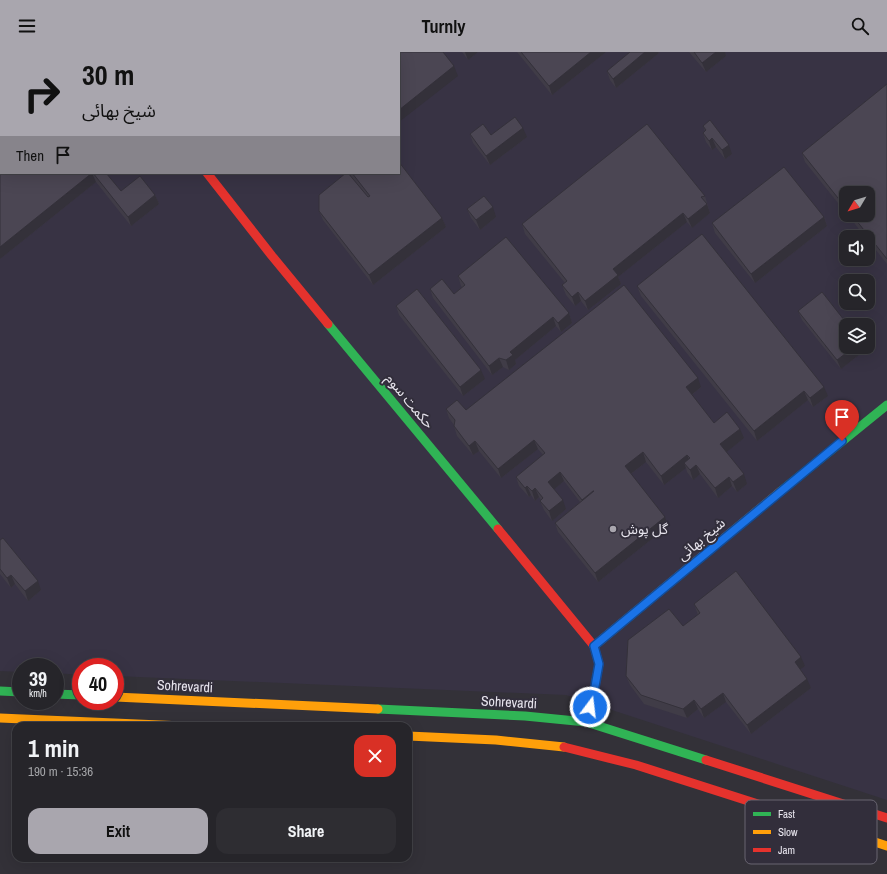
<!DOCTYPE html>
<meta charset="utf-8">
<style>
body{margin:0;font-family:"Archivo Narrow","Noto Sans Arabic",sans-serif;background:#2e2d32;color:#f1f3f6;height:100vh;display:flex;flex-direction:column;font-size:15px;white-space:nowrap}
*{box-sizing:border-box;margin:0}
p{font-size:13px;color:#a4a5a8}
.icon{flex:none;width:22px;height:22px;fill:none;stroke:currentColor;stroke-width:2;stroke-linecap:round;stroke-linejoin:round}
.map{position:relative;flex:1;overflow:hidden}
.drawer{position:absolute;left:12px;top:670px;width:400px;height:140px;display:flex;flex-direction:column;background:#26252a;border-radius:12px;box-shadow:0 4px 16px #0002,0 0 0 1px #424247}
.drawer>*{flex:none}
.top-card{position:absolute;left:0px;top:0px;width:400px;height:122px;box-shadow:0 4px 16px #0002,0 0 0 1px #424247;background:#a9a6ae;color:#111;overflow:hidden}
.needle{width:26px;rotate:232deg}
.fabs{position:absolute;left:839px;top:134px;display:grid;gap:8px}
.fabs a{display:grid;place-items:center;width:36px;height:36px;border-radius:8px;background:#26252a;box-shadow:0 4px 16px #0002,0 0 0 1px #424247;font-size:20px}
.speed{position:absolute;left:12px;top:606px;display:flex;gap:8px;font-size:20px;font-weight:700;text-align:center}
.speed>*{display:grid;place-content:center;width:52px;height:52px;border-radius:50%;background:#26252a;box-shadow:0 4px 16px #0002,0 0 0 1px #424247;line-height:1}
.speed small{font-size:10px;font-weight:400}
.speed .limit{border:6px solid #d22;background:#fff;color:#111}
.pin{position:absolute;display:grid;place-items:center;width:34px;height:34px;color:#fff;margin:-41px -17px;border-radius:50% 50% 50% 0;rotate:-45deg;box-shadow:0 0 4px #0007}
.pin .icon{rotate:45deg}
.me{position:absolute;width:44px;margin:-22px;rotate:15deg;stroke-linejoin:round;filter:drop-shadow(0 0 3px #0008)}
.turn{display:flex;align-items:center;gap:14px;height:84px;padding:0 16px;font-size:18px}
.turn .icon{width:52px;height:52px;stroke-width:2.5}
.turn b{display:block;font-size:28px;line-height:34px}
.then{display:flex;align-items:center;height:38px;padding:0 16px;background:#0003;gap:8px;font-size:15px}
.round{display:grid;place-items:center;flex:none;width:42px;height:42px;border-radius:12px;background:#2e2d32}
.headline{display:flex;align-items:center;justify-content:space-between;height:68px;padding:0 16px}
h1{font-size:24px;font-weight:800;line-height:30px}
.primary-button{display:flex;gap:8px;margin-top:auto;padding:8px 16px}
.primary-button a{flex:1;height:46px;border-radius:12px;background:#a9a6ae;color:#111;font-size:16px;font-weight:800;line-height:46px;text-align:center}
.primary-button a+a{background:#2e2d32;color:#f1f3f6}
header{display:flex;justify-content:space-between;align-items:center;height:52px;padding:0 16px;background:#a9a6ae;color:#111;font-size:18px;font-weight:800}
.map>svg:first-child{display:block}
</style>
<header><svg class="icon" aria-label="menu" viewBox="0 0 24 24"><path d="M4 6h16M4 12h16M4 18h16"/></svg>Turnly<svg class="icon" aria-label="search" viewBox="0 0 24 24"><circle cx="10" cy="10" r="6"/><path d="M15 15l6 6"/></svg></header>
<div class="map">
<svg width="887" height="822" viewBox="0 0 887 822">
<rect width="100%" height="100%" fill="#333138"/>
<path fill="#383344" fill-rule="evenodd" d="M0,0H887V748L566,643L115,624V615H81V623L55,621V615H21V620L0,619ZM1,1H399V121H1ZM846,141H868V163H846ZM846,185H868V207H846ZM846,229H868V251H846ZM846,273H868V295H846Z"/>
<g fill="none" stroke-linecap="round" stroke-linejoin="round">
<path stroke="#30b455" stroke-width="9" d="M111,0L112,1
M328,272L498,477
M781,439L887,353
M0,639L21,640
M55,642L81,643
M378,657L525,664L586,670L706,708"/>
<path stroke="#ff9f0a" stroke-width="9" d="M594,594L781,439
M115,645L378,657
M0,666L183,674
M408,684L496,688L564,695
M814,770L887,794"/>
<path stroke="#e5322d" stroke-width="9" d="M207,121L272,204L328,272
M498,477L594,594L599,612L594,640L586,670
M564,695L636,713L814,770
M706,708L887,766"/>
</g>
<path fill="#403c47" d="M0,0L106,121L121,139L155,143L159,152L131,174L96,130L0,207Z
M462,0H478L468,8Z
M517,0H606L552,43Z
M630,0H658L659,1L616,36L610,28L607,19Z
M689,0H725L726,4L706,20Z
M887,32V212L868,188V185H865L848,163H868L846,141V161L805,110L802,101Z
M703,74L732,102L725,107L716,95L712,98L706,90L703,81L705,79Z
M470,82L491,83L527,85L490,113L473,91Z
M350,121H399L442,166L446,175L373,233L323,168L319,159L351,125Z
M705,144L710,161L692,176L687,170L618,225L621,232L588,258L581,249L575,254L566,243L562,233L565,231L525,182L522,172Z
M467,157L496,165L480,178L471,166Z
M824,165L827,174L755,231L715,181L712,171Z
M458,224L569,261L572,271L561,280L556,274L515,308L516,312L509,318L503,315L492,323L433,246L430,237L454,242L462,235L461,234Z
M637,234L828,344L813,355L808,348L757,389L641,244Z
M396,254L485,327L463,344L399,263Z
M798,259L865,298L841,317L802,268Z
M701,335L692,343L714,371L744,386L726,400L747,432L737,440L732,434L718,446L700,422L693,428L687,420L686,416L664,433L646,410L631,422L668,474L598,530L558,480L555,471L580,450L564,429L554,437L566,457L552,469L544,458L540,449L541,448L539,445L535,449L531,443L529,445L519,434L516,425L543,403L538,397L501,426L479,399L473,403L457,384L454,374V373L449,366L446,357L466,358Z
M0,488L41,538L28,549L15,532L11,536L0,522Z
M694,552L805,614L800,617L811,636L751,682L726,650L704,666L698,657L687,666L644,652L630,633L626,624L683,574L698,563Z"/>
<path fill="#34313a" d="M465,0H478L468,8Z
M591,0H606L552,43L549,34Z
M645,0H658L659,1L616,36L613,27Z
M716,0H725L726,4L706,20L702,11Z
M454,14L458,24L399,70V58Z
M523,76L527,85L490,113L486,104Z
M712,86L716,95L712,98L709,89Z
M729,93L732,102L725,107L722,98Z
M92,121L96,130L0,207V195Z
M155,143L159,152L131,174L128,165Z
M707,152L710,161L692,176L688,167Z
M493,155L496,165L480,178L476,168Z
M683,161L687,170L618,225L621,232L588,258L585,249L613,217Z
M824,165L827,174L755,231L751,222Z
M442,166L446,175L373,233L369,223Z
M578,240L581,249L575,254L572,245Z
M569,261L572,271L561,280L558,271Z
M553,265L556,274L515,308L516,312L509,318L506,308L510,300Z
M854,295H863L865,298L841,317L837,308Z
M499,306L503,315L492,323L489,314Z
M481,318L485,327L463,344L460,335Z
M698,326L701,335L689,345L686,335Z
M824,335L828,344L813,355L810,346Z
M804,339L808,348L757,389L754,379Z
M740,377L744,386L724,402L720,392Z
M534,388L538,397L501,426L498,417Z
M475,389L479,399L473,403L469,394Z
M643,400L646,410L628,424L625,414Z
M687,403L691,412L684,411L686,416L664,433L661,424Z
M696,413L700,422L693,428L690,418Z
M560,420L564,429L552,439L548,430Z
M744,422L747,432L737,440L733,430Z
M729,425L732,434L718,446L715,436Z
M527,434L531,443L529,445L525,436Z
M535,436L539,445L535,449L532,439Z
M563,448L566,457L552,469L549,459Z
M665,465L668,474L598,530L595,521Z
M11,523L15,532L11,536L7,526Z
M38,529L41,538L28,549L25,539Z
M801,605L805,614L798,619L795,610Z
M807,627L811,636L751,682L747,673Z
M723,641L726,650L704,666L701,657Z
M694,648L698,657L687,666L683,657Z"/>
<path fill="#4b4653" stroke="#34313a" d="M0,0H69L70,1H1V121H92L0,195Z
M337,0H443L454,14L399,58V1H338Z
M521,0H591L549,34Z
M630,0H645L613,27L607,19Z
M694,0H716L702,11Z
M887,32V207L852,163H868V141H846V156L802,101Z
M515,65L523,76L486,104L470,82L483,72L491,83Z
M710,68L729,93L722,98L712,86L709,89L703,81L706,78L703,74Z
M647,72L705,144L701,145L707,152L688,167L683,161L613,217L618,223L585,249L578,240L572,245L562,233L567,229L522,172Z
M399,110L442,166L369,223L319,159V143L346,121H348L368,145L370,144L352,121H399Z
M784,115L824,165L751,222L712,171Z
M93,121H106L121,139L140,124L155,143L128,165Z
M484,144L493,155L476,168L467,157Z
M702,182L824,335L810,346L804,339L754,379L637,234Z
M506,185L569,261L558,271L553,265L510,300L513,303L506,308L499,306L489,314L430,237L442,227L454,242L465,233L458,224Z
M624,233L698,326L686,335L714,371L727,360L740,377L720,392L744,422L733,430L729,425L715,436L696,413L690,418L684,411L690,406L687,403L661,424L643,400L625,414L665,465L595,521L555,471L594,439H593L582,448L560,420L548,430L563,448L549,459L540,449L543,446L535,436L532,439L527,434L525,436L516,425L545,401L534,388L498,417L475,389L469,394L454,374L455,368L446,357L457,348L466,358Z
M417,237L481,318L460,335L396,254Z
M822,240L848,273H846V295H854L837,308L798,259Z
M3,486L38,529L25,539L11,523L7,526L0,517V488Z
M736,519L801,605L795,610L807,627L747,673L723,641L701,657L694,648L683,657L641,643L626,624L628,588L669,557L683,574L700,561L694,552Z"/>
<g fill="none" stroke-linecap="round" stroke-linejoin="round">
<defs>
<path id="route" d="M590,655L594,640L599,612L594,594L842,389"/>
</defs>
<use href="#route" stroke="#114b97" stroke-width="10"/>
<use href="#route" stroke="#1a73e8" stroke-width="7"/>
</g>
<circle fill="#a9a6ae" stroke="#322e3b" stroke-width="1.5" cx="613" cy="477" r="4"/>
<g text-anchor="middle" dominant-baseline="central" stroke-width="4" stroke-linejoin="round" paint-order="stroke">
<g font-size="14" fill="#e8e5ee" stroke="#322e3b">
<text transform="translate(410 349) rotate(50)">حکمت سوم</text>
<text transform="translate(701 487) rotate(-40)">شیخ بهائی</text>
<text transform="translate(185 634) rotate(3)">Sohrevardi</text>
<text transform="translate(509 650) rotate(3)">Sohrevardi</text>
</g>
<g font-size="14" fill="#e8e5ee" stroke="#322e3b" text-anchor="start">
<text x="621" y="477">گل پوش</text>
</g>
</g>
<rect x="745" y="748" width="132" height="64" rx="6" fill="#322e3b" stroke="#696571" stroke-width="1"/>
<rect x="753" y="760" width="18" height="4" fill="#30b455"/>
<rect x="753" y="778" width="18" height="4" fill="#ff9f0a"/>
<rect x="753" y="796" width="18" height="4" fill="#e5322d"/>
<g font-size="11" fill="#e8e5ee">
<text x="778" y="766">Fast</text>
<text x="778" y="784">Slow</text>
<text x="778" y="802">Jam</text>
</g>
</svg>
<div class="fabs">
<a><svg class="needle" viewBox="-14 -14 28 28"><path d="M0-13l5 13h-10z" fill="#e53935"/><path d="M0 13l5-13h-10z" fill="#a4a5a8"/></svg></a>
<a><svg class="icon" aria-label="sound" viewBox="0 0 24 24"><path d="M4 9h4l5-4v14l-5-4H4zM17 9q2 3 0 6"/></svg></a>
<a><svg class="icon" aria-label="search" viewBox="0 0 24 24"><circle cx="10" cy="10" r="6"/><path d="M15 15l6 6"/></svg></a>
<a><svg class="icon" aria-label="layers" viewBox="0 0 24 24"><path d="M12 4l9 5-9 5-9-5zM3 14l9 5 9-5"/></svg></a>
</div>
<div class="speed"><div>39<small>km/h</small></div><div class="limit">40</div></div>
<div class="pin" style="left:842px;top:389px;background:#d93025"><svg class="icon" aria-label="arrive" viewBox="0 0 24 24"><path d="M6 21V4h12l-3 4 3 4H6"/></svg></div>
<svg class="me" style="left:590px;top:655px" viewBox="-20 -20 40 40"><circle r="17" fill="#1a73e8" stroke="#fff" stroke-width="3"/><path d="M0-11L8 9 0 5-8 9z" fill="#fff"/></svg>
<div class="top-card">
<div class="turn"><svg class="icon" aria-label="right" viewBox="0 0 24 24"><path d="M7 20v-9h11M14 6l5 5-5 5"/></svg><div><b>30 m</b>شیخ بهائی</div></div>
<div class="then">Then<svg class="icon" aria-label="arrive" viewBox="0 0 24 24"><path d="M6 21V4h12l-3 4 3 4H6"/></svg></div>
</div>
<section class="drawer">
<div class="headline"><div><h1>1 min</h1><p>190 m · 15:36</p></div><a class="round" style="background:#d93025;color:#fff"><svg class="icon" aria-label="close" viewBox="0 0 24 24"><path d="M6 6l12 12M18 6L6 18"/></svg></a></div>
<div class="primary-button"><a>Exit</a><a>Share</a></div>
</section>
</div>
